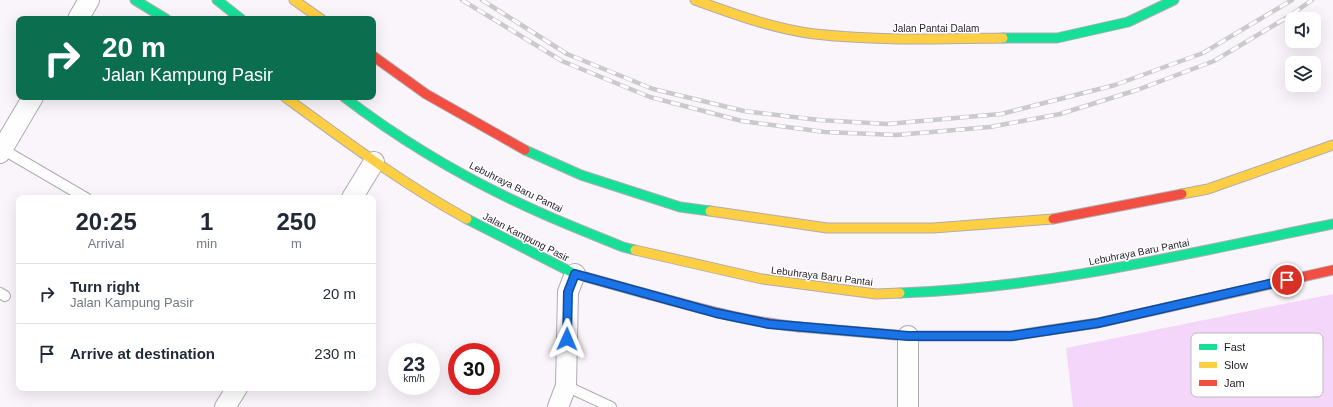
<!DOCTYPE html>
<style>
body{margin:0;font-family:Helvetica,sans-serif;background:#f2f2f3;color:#1f2937;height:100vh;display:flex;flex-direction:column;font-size:15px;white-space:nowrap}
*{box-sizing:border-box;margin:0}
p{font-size:13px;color:#747a83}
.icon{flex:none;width:22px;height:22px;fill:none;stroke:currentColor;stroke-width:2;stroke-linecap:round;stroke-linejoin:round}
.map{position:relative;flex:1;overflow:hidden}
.sheet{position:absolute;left:16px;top:195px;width:360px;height:196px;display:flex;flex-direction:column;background:#fff;border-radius:8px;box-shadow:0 4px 16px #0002}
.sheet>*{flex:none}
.hud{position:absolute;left:16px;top:16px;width:360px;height:84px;border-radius:8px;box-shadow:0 4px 16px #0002;background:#0b6e4f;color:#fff;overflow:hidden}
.tools{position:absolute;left:1285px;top:12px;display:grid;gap:8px}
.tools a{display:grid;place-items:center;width:36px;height:36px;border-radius:8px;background:#fff;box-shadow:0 4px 16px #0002;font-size:20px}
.speed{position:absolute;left:388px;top:343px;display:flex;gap:8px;font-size:20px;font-weight:700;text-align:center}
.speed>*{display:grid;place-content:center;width:52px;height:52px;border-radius:50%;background:#fff;box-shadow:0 4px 16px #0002;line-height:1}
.speed small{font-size:10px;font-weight:400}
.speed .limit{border:6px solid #d22;background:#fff;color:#111}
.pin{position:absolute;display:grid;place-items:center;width:34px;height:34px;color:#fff;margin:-17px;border:2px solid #fff;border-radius:50%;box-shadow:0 1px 4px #0007}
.me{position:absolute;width:44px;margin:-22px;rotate:1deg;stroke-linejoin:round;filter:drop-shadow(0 0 3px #0008)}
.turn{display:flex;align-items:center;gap:14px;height:84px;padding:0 20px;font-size:18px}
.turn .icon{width:52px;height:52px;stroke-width:2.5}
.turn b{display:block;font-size:28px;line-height:34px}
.eta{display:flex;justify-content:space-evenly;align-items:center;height:68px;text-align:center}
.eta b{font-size:24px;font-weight:800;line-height:28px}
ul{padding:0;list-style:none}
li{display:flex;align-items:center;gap:12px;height:60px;padding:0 20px;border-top:1px solid #e0e1e3}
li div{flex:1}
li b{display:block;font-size:15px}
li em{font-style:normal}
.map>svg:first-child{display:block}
</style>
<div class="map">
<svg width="1333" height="407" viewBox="0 0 1333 407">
<rect width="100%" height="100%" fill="#faf5fa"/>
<path fill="#f4d6fa" d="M1333,294V407H1073L1066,348Z"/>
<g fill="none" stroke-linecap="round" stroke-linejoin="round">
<defs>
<path id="lane" d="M2,149L86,198
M0,293L5,296
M566,386L611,407"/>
<path id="street" d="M78,19L89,0
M0,153L33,97
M352,198L374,162
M225,407L237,388
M558,407L566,386L568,292L575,274
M908,407V336"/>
<path id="fast" d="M135,0L166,19
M217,0L241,19
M1003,38H1057L1128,22L1174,0
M344,97C403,142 473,183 541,213C568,225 596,236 623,247L635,250
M525,150L581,175L680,207L710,211
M467,219L575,274L643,293
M900,293C1047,288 1190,253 1333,224
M799,327L908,336H1011L1050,330"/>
<path id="slow" d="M294,0L321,19
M695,0C734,14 774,29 815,34C877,41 941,39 1003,38
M285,97C344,140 403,184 467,219
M1182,194L1208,189L1333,145
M710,211L827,228H933L1053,219
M635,250L762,279L876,294L900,293
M1050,330L1098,323L1271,284"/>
<path id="jam" d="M373,56L426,94L525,150
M1053,219L1182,194
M1271,284L1333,270
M643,293C695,307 746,322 799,327"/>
</defs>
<use href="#lane" stroke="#b0abb1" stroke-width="12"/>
<use href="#street" stroke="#b0abb1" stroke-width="22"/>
<use href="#fast" stroke="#b0abb1" stroke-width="11"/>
<use href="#slow" stroke="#b0abb1" stroke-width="11"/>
<use href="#jam" stroke="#b0abb1" stroke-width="11"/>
<use href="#lane" stroke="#fefefe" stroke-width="10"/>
<use href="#street" stroke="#fefefe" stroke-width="20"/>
<use href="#fast" stroke="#16e098" stroke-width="9"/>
<use href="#slow" stroke="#ffcf43" stroke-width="9"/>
<use href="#jam" stroke="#f24e42" stroke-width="9"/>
<defs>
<path id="rail" d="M462,0L562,61L650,97L742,121L825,132L896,135L990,127L1060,114L1137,90L1214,61L1291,15L1312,0
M482,0L567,54L653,89L744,111L819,120L887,124L1001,114L1115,85L1203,53L1292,0"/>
</defs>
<use href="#rail" stroke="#cac9cb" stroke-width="4.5"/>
<use href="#rail" stroke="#fff" stroke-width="3" stroke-dasharray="9" stroke-linecap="butt"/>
</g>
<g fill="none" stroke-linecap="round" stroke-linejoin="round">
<defs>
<path id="route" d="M567,339L568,292L575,274L716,313L769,324L908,336H1012L1098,323L1287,280"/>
</defs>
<use href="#route" stroke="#114b97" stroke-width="10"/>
<use href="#route" stroke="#1a73e8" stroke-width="7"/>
</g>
<g text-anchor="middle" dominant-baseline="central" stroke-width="3" stroke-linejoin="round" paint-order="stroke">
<g font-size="10" fill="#221a24" stroke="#fff">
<text x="936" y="28">Jalan Pantai Dalam</text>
<text transform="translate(516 187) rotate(26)">Lebuhraya Baru Pantai</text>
<text transform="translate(526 237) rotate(27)">Jalan Kampung Pasir</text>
<text transform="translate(1139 252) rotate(-11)">Lebuhraya Baru Pantai</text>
<text transform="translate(822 276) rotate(7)">Lebuhraya Baru Pantai</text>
</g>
</g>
<rect x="1191" y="333" width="132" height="64" rx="6" fill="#fff" stroke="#bdbabd" stroke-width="1"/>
<rect x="1199" y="344" width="18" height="6" fill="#16e098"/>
<rect x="1199" y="362" width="18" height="6" fill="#ffcf43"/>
<rect x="1199" y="380" width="18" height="6" fill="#f24e42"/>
<g font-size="11" fill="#221a24">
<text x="1224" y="351">Fast</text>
<text x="1224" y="369">Slow</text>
<text x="1224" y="387">Jam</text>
</g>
</svg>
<div class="tools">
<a><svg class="icon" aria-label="sound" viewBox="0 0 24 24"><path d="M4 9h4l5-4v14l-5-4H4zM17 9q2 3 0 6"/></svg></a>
<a><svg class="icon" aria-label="layers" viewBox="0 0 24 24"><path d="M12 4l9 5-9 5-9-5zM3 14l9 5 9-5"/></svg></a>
</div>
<div class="speed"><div>23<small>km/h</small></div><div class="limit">30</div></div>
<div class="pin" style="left:1287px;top:280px;background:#d93025"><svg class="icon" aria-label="arrive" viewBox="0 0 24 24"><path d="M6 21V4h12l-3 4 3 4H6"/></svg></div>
<svg class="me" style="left:567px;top:339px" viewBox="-20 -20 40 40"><path d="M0-17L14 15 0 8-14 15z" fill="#1a73e8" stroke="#fff" stroke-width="4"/></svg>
<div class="hud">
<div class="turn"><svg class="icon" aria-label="right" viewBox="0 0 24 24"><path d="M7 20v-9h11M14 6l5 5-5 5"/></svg><div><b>20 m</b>Jalan Kampung Pasir</div></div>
</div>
<section class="sheet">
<div class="eta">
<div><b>20:25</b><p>Arrival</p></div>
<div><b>1</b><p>min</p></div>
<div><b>250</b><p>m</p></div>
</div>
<ul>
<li><svg class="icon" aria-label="right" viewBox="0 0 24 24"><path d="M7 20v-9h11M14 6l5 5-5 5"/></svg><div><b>Turn right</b><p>Jalan Kampung Pasir</p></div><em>20 m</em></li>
<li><svg class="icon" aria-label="arrive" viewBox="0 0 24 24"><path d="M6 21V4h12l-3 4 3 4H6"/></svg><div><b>Arrive at destination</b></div><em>230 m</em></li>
</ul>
</section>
</div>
